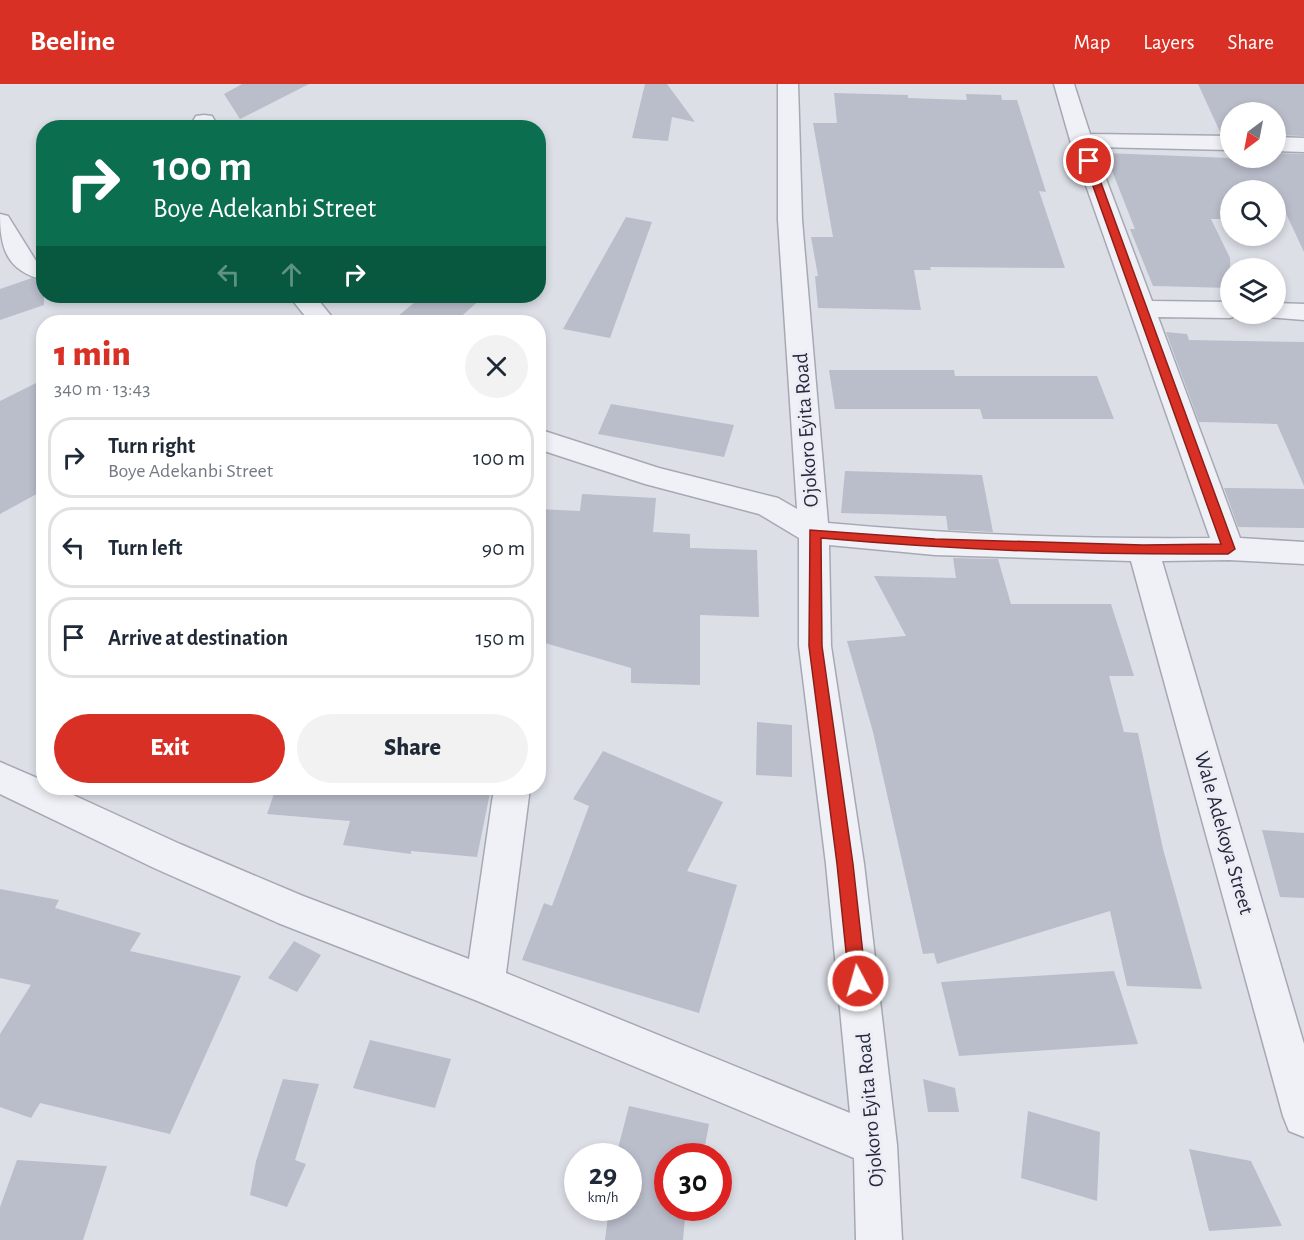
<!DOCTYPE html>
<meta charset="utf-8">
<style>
body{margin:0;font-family:"Alegreya Sans",sans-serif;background:#f2f2f3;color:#1f2937;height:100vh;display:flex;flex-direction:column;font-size:22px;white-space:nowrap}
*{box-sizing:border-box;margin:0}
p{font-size:20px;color:#747a83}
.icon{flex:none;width:33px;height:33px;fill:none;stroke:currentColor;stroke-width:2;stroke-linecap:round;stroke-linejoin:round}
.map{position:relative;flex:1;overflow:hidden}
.side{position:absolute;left:36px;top:231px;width:510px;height:480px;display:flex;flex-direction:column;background:#fff;border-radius:24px;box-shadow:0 3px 9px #0003}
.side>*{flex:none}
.guide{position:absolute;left:36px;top:36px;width:510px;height:183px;border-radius:24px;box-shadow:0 3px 9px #0003;background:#0b6e4f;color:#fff;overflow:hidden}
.needle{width:39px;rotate:212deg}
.buttons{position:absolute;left:1220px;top:18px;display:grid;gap:12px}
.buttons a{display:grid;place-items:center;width:66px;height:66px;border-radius:50%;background:#fff;box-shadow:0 3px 9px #0003;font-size:30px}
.speed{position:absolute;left:564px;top:1059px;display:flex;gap:12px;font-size:30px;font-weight:700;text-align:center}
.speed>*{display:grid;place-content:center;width:78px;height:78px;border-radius:50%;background:#fff;box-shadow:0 3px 9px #0003;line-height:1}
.speed small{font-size:15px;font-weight:400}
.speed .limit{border:9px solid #d22;background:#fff;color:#111}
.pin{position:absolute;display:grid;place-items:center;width:51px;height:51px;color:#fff;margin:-26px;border:3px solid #fff;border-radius:50%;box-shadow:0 2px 6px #0007}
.me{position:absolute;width:66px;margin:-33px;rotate:354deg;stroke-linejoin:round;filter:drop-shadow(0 0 4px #0008)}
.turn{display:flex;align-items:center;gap:21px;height:126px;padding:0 18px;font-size:27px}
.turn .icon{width:78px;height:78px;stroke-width:2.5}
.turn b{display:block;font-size:42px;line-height:51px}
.lanes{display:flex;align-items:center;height:57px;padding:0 18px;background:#0003;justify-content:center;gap:30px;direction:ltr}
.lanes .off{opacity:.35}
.round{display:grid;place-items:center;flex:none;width:63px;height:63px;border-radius:32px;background:#f2f2f3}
.headline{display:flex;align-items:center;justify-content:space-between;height:102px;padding:0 18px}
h1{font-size:36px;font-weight:800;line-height:45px;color:#d93025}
.action{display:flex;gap:12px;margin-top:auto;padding:12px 18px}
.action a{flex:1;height:69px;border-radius:36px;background:#d93025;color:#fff;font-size:24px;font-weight:800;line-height:69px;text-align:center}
.action a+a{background:#f2f2f3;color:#1f2937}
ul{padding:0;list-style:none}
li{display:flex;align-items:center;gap:18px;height:81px;margin:0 12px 9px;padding:0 6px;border:3px solid #e0e1e3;border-radius:24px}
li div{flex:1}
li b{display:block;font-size:22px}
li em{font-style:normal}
header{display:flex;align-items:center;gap:36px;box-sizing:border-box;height:84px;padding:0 30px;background:#d93025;color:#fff}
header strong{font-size:28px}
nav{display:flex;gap:33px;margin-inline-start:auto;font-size:21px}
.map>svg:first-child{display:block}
</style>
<header>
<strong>Beeline</strong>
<nav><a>Map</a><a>Layers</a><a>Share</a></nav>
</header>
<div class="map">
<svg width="1304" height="1156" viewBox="0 0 1304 1156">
<rect width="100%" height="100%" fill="#dddfe7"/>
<path fill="#babdca" d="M242,0H309L240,35L224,10Z
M645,0H667L695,38L672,33L668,57L632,54Z
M1198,0H1304V52L1275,51V28H1230V50H1221Z
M834,9L908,11V14L967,16L966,10L1001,11L1002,16H1017L1046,108L1039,107L1065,184L930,183L931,186H914L921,226L818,224L815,192H818L811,153H833L813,39H837Z
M1105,69L1230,74H1275V69L1304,70V168L1275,106H1230V135H1211L1230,174V204L1153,202L1130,145H1135Z
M626,133L652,138L610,254L563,245Z
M32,194L44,198V221L0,236V205Z
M422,212H484L455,238H391Z
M1166,248L1187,250L1189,256L1304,258V402L1277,340L1199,338Z
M829,286H954L955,292H1097L1114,335H983L980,325H835Z
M44,295V406L0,430V317Z
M611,320L734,341L724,373L598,350Z
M845,387L982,391L993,448L948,446L946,432L841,429Z
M1224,404L1304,405V444L1238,443Z
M582,410L656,414L653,448L690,450V464L757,466L759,533L700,531V601L631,599V584L538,557V425L580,427Z
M953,474L998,475L1011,520H1111L1134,592H1109L1124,648L1138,649L1163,765L1202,905L1127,902L1110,827L937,880L934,869L923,870L873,648L847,557L906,552L874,492L956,494Z
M757,638L792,641V693L756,691Z
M603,667L723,718L687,787L737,801L699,929L522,876L544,819L552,822L589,722L573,715Z
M276,704H491L477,773L411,767V770L343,761L350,737L267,730Z
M1262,746L1304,749V814L1280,813Z
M0,805L59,816L55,824L141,849L130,867L241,892L170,1050L40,1019L31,1034L0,1023V950L31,901L0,894Z
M294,857L321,871L297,908L268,894Z
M1114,887L1138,960L959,972L941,898Z
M370,956L451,975L435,1024L353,1004Z
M283,995L319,1000L295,1076L306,1080L287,1123L250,1111L256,1077Z
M923,995L955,1004L959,1028H928Z
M629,1022L709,1040L703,1072H668V1124H686L683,1156H605L609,1124H628V1072H616Z
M1028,1027L1100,1048L1097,1117L1021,1094Z
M1189,1065L1251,1077L1282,1142L1209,1147Z
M17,1076L107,1082L83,1156H0V1123Z"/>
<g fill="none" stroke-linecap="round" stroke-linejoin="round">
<defs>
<path id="minor" d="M778,0H798L802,136L828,439C955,451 1082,455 1210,454L1070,56L1054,0H1074L1090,50L1230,52V66L1094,63L1152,217L1230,218V230H1240L1230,234L1158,233L1240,454L1304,458V480L1229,476L1162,477L1304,960V1053L1289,1047L1283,1032L1131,477L935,471L829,461L831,562L864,780L897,1061L902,1156H856L854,1074L475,916L278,839L154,784L0,710V678L44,697V704H58L180,760L303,812L469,875L494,704H530L506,889L850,1029L826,780L799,562V454L759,430L645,400L538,365V345L659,384L778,414L797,425L778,136Z
M204,31L212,32L219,44H197L193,37L196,32Z
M1275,53L1304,54V68L1275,67Z
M0,130L8,132L36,177L44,180V196C7,187 0,165 0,130Z
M289,212H315L336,238H310Z
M1275,219L1304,220V236L1266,233L1264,230H1275Z"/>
</defs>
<use href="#minor" stroke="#a6a9b4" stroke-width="3"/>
<use href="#minor" fill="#f0f1f6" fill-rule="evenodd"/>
</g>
<path fill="#d93025" stroke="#8d1f18" stroke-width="1.5" d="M1089,74L1093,77L1235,465L1228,470C1092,471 956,466 821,454L822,562L853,780L866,897L863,902L858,905L852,902L849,897L837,780L809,562L810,446L935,455L1143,461L1221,460L1084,77Z"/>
<g text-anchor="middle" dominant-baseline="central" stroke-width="6" stroke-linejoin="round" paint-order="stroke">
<g font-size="21" fill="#262a3e" stroke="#edeef5">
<text transform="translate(806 346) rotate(-94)">Ojokoro Eyita Road</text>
<text transform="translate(1224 749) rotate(74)">Wale Adekoya Street</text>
<text transform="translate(870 1026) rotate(-95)">Ojokoro Eyita Road</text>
</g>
</g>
</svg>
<div class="buttons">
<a><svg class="needle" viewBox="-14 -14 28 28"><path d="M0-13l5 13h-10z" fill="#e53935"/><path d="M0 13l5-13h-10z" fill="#747a83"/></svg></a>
<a><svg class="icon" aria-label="search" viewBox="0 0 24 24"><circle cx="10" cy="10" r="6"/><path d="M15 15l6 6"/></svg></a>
<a><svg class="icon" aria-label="layers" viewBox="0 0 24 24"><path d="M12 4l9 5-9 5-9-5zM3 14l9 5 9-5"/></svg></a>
</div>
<div class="speed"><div>29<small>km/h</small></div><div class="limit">30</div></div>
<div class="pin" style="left:1089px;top:77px;background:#d93025"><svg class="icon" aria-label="arrive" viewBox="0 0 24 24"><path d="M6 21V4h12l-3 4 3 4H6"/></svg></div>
<svg class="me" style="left:858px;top:897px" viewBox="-20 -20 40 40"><circle r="17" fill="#d93025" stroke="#fff" stroke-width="3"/><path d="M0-11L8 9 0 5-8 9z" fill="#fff"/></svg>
<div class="guide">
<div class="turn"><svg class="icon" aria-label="right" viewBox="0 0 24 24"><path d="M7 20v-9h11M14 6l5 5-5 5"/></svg><div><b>100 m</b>Boye Adekanbi Street</div></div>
<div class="lanes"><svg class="icon off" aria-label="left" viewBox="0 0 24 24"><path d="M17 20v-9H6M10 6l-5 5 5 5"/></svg><svg class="icon off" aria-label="ahead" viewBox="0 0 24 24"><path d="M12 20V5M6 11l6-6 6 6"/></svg><svg class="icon" aria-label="right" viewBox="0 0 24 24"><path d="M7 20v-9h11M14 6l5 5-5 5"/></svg></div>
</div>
<section class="side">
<div class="headline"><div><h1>1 min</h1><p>340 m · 13:43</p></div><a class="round"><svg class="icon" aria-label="close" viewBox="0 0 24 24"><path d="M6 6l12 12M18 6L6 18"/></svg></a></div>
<ul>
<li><svg class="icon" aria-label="right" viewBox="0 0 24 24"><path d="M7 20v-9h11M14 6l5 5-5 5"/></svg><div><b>Turn right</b><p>Boye Adekanbi Street</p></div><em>100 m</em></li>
<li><svg class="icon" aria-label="left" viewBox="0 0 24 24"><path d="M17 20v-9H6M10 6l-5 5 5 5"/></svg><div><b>Turn left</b></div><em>90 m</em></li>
<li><svg class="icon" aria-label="arrive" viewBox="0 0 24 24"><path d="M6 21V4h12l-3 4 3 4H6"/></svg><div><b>Arrive at destination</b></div><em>150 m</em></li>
</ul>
<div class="action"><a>Exit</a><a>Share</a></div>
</section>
</div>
